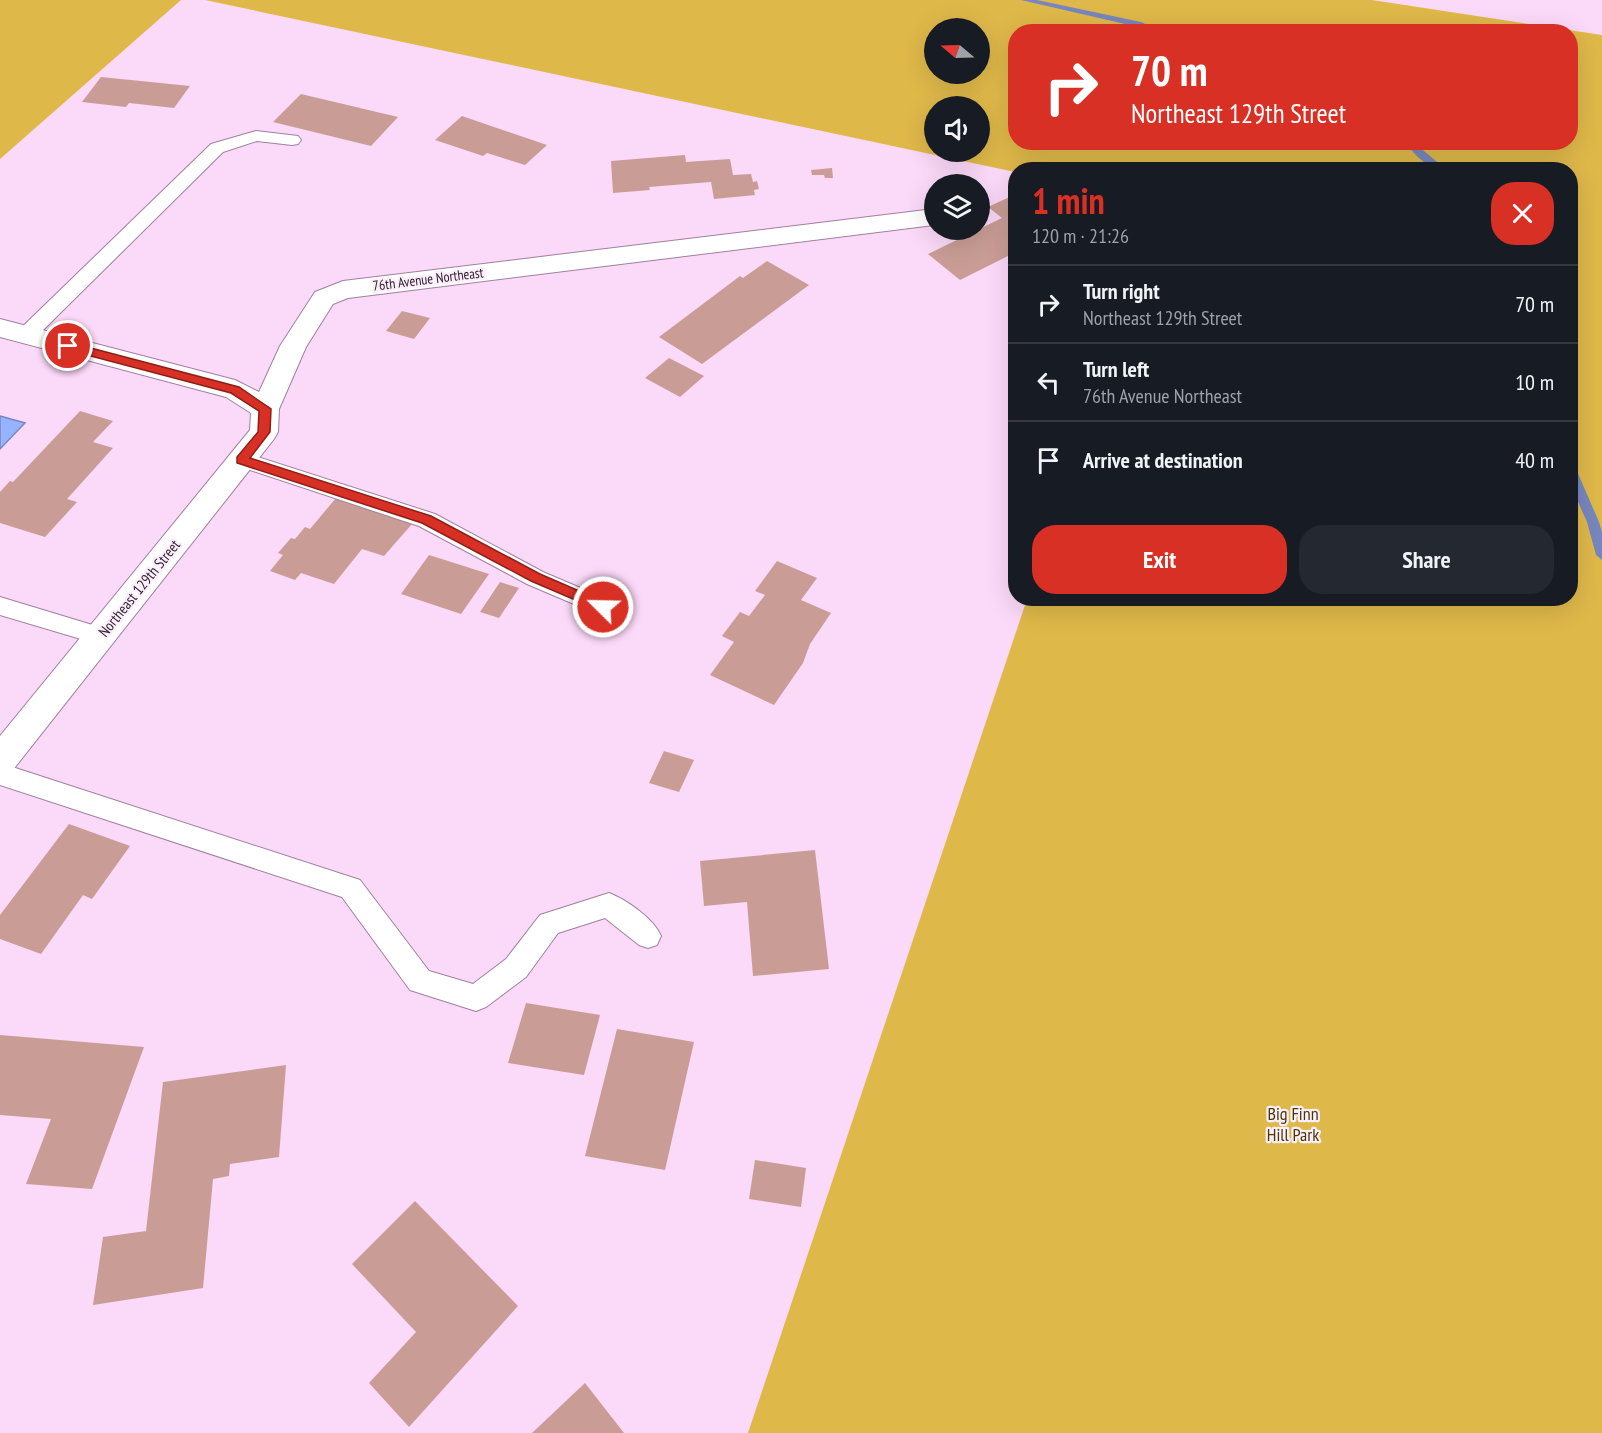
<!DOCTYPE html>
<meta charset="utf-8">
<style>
body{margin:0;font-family:"PT Sans Narrow",sans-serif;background:#242831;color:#f1f3f6;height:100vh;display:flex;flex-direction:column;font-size:22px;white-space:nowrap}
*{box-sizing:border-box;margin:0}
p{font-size:20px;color:#9ea1a6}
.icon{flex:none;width:33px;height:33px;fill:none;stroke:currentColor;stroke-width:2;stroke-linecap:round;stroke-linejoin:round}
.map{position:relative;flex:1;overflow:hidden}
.drawer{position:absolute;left:1008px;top:162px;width:570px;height:444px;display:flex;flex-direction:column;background:#171b24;border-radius:24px;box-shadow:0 6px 24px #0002}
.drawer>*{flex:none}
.top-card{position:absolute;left:1008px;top:24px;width:570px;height:126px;border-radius:24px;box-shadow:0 6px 24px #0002;background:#d93025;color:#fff;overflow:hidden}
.needle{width:39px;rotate:289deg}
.buttons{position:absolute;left:924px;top:18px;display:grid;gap:12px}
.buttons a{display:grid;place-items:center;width:66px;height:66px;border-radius:50%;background:#171b24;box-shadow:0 6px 24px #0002;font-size:30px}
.pin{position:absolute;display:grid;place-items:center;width:51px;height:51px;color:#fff;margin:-26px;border:3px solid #fff;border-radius:50%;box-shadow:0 2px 6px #0007}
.me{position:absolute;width:66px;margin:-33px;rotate:293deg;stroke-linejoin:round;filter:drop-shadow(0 0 4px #0008)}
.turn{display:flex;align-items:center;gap:21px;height:126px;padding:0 24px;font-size:27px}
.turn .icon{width:78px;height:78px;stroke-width:2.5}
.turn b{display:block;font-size:42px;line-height:51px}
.round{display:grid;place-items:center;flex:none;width:63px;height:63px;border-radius:24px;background:#242831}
.overview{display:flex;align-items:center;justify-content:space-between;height:102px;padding:0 24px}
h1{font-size:36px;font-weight:800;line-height:45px;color:#d93025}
.primary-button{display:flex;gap:12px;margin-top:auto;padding:12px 24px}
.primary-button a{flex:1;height:69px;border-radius:24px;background:#d93025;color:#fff;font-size:24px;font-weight:800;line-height:69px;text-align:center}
.primary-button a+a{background:#242831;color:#f1f3f6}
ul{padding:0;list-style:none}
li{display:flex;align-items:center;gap:18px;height:78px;padding:0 24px;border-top:2px solid #363941}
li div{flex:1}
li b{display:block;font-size:22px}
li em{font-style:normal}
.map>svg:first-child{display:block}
</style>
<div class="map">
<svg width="1602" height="1433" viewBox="0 0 1602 1433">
<rect width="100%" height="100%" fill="#fbd9f8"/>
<path fill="#dfb84a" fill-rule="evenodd" d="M0,0H181L0,159Z
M205,0H1372L1602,35V1433H748L1027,599L1570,598V170H1016L1015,172ZM980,28V74H934V28ZM1016,32H1570V142H1016ZM934,106H980V152H934Z"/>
<path fill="#97b2fe" stroke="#7786be" stroke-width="1.5" d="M0,416L25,423L0,449Z"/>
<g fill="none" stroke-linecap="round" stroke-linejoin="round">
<path fill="#7786be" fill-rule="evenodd" d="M1021,0H1037L1141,22L1144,23L1149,32H1140L1138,27Z
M1406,142H1416L1419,147L1447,170C1430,170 1415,157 1406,142Z
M1570,465L1576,469L1599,522L1602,532V560L1596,555L1587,522L1570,484Z"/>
</g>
<path fill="#c99d96" d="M101,77L190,86L174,108L129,103L126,107L82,102Z
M301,94L398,117L371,146L273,122Z
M462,116L547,145L525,165L487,153L483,156L435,140Z
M685,155L686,162L730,159L733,175L751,174L753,182L757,181L759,189L754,190L755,195L714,199L711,182L649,187L650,190L613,193L611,161Z
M832,168L833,178H825L824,175H812L811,170Z
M1016,194V252L960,280L928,254L1002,218L988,207Z
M767,261L809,285L702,364L659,337L740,276L743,278Z
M402,311L430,318L414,339L386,331Z
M669,358L704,376L680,397L645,378Z
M80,411L113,421L93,442L113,448L67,499L77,502L45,537L0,523V492L10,481L13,482Z
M336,498L412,524L384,556L362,549L334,584L301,573L295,580L270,571L283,555L278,553L291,538L295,539L305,527L310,529Z
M429,555L489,574L461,614L401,594Z
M777,561L817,578L801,600L831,613L810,644L803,663L774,705L710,675L734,642L722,636L740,612L749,616L765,595L755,591Z
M500,582L519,588L499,618L480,612Z
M664,751L694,760L679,792L649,783Z
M69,824L130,846L92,899L83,895L41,954L0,939V915Z
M815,850L829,969L753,976L747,902L704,906L700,861Z
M526,1003L600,1015L584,1075L508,1063Z
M617,1029L694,1042L665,1170L585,1156Z
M0,1035L144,1047L92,1189L26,1184L51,1119L0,1115Z
M286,1065L279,1157L230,1164L229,1176L213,1179L203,1288L93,1305L103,1237L146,1231L163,1082Z
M755,1160L806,1168L801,1207L749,1199Z
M415,1201L518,1306L409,1427L369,1383L416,1332L352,1264Z
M585,1383L624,1433H532Z"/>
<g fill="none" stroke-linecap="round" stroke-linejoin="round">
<defs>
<path id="service" d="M256,131L298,136L301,140L298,144L292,145L257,141L223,152L33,340L26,342L19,340L16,335L19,330L211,144Z
M242,452L435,514L543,572L611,601L614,607L611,613L603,616L595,613L527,584L419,526L235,465L232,460L235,455Z
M0,597L109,630L113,636L109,642L101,645L0,615Z
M0,763L360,880L429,971L473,984L506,959L540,915L609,893C627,900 654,919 661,936L657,945L648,948L639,945L605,918L558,933L526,977L486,1007L476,1011L410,990L342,897L0,785Z"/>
<path id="minor" d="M934,209V225L348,298L333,304L306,347L279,409L278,432L274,439L12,771L0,775V736L250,430L251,413L226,397L0,337V319L235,380L259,392L280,346L315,292L343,281Z"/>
</defs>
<use href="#service" stroke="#9f819d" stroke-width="2"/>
<use href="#minor" stroke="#9f819d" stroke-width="2"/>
<use href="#service" fill="#fff" fill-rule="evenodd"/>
<use href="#minor" fill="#fff" fill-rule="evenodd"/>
</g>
<path fill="#d93025" stroke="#8d1f18" stroke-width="1.5" d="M68,342L239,387L271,409L270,432L250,458L431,516L540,574L607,603L609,607L603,612L531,581L422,523L237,463V457L258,432L259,411L231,393L64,349V343Z"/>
<g text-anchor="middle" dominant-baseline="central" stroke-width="4.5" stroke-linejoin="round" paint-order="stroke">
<g font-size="14" fill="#2b1f2a" stroke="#fceefa">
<text transform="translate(428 279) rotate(-7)">76th Avenue Northeast</text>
</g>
<g font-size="15" fill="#2b1f2a" stroke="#fceefa">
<text transform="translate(139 588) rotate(-51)">Northeast 129th Street</text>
</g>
<g font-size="18" fill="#483703" stroke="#fceefa">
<text x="1293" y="1113">Big Finn<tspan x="1293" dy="21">Hill Park</tspan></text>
</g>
</g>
</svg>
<div class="buttons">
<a><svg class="needle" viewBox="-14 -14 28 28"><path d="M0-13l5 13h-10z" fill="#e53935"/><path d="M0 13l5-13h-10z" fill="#9ea1a6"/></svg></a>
<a><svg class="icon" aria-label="sound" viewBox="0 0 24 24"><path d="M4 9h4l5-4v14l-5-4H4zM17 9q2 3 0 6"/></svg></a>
<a><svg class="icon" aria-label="layers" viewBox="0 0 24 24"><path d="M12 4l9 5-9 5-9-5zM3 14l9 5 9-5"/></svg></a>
</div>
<div class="pin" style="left:68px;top:346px;background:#d93025"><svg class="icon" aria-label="arrive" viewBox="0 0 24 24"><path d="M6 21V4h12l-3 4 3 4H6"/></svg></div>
<svg class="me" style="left:603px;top:607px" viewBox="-20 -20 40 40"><circle r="17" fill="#d93025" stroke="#fff" stroke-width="3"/><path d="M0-11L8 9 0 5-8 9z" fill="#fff"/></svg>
<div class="top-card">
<div class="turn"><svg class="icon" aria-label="right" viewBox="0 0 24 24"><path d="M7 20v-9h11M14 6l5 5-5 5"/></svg><div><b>70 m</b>Northeast 129th Street</div></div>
</div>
<section class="drawer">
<div class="overview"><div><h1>1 min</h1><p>120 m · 21:26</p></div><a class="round" style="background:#d93025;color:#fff"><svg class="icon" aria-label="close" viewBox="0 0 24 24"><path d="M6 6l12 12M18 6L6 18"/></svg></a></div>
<ul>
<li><svg class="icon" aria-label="right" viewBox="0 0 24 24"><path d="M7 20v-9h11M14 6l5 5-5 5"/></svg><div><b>Turn right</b><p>Northeast 129th Street</p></div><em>70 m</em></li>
<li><svg class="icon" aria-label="left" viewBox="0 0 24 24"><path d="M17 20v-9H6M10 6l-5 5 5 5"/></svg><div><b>Turn left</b><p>76th Avenue Northeast</p></div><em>10 m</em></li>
<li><svg class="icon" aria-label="arrive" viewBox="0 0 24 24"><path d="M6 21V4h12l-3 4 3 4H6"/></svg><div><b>Arrive at destination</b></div><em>40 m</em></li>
</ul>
<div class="primary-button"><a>Exit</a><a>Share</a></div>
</section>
</div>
